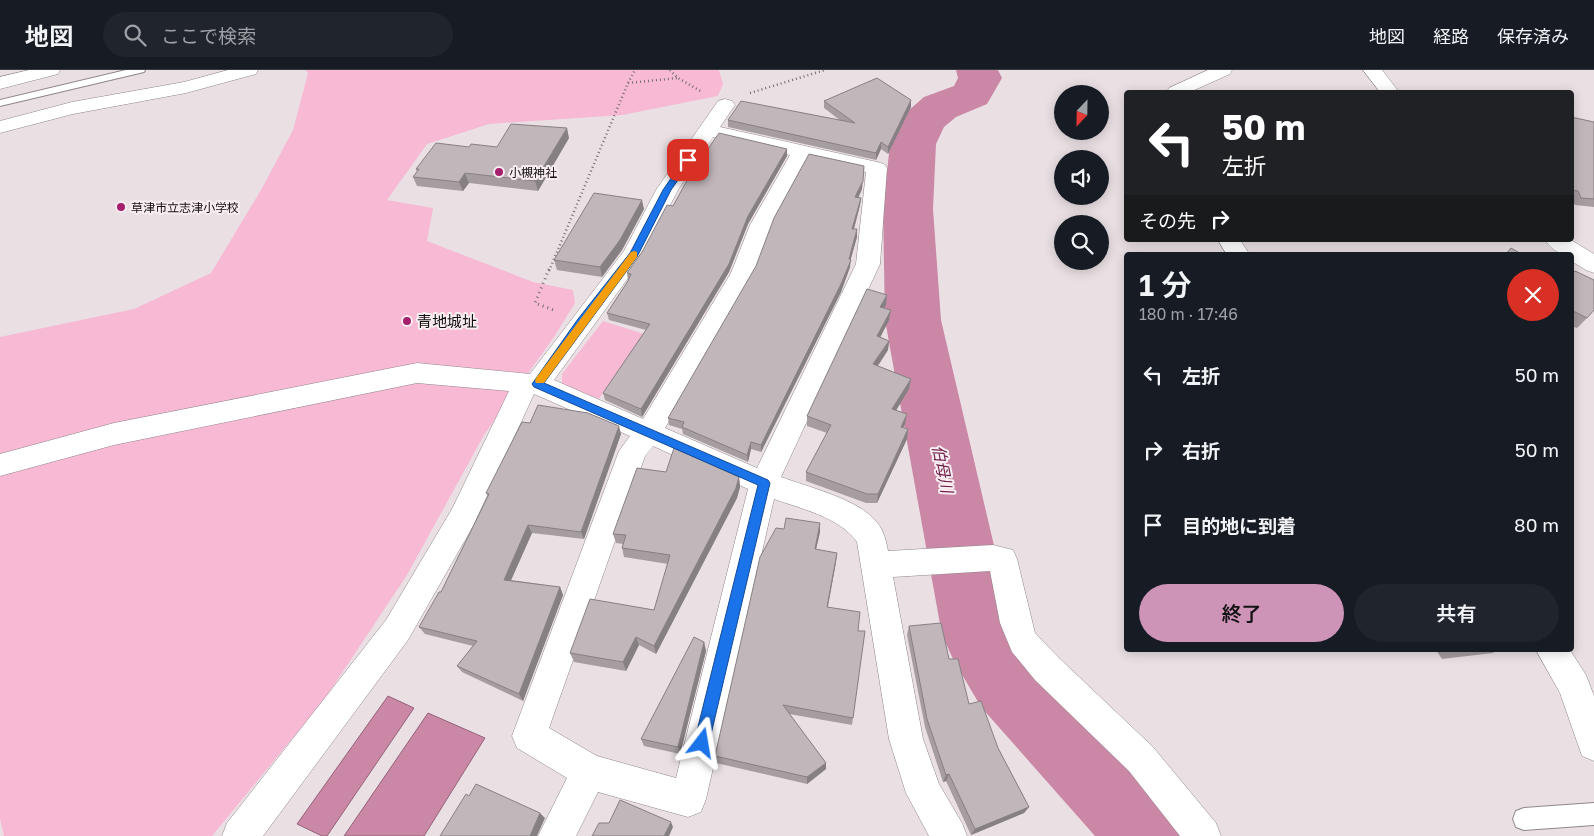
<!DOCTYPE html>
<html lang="ja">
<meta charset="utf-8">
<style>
body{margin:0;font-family:"Golos Text","Noto Sans JP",sans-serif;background:#20242c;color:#f1f3f6;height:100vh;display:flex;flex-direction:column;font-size:19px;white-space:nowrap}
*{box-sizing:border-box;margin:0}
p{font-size:16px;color:#9ea1a6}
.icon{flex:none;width:28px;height:28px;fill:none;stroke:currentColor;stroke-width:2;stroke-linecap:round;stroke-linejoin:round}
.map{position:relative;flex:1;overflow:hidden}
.panel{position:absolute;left:1124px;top:182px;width:450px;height:400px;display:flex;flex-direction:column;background:#171b24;border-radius:5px;box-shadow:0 2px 12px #0003}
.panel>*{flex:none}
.top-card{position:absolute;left:1124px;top:20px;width:450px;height:152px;border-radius:5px;box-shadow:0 2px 12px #0003;background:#202124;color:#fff;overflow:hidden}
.needle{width:32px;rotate:202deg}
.buttons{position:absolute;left:1054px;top:15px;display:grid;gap:10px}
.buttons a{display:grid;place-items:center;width:55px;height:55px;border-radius:50%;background:#171b24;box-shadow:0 2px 12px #0003;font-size:25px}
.pin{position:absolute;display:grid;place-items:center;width:42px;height:42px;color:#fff;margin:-21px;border-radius:10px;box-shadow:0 2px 8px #0006}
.me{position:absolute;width:55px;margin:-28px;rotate:14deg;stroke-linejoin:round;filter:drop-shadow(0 0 4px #0008)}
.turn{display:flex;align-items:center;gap:18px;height:105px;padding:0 15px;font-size:22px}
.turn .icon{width:65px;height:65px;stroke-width:2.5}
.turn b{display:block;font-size:35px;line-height:42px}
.then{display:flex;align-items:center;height:48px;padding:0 15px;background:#0003;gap:10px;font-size:19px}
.round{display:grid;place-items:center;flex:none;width:52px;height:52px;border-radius:26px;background:#20242c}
.overview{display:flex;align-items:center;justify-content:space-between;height:85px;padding:0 15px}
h1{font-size:30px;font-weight:600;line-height:38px}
.button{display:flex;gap:10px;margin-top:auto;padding:10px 15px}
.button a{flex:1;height:58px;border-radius:30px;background:#ce94b8;color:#111;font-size:20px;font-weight:600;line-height:58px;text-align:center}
.button a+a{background:#20242c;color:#f1f3f6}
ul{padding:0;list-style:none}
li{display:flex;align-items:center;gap:15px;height:75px;padding:0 15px}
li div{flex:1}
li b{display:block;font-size:19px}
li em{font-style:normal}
header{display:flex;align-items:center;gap:30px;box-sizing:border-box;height:70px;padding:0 25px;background:#171b24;border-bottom:1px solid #363941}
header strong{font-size:24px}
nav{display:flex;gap:28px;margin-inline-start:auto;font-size:18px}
.search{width:350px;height:45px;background:#20242c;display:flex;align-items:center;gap:12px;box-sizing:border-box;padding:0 18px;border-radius:28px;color:#9ea1a6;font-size:19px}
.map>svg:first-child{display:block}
</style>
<header>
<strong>地図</strong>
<div class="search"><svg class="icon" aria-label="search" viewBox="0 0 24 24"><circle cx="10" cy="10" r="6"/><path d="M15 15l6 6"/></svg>ここで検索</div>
<nav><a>地図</a><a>経路</a><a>保存済み</a></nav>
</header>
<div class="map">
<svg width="1594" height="766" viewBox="0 0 1594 766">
<rect width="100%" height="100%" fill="#eae0e4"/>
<path fill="#f7b9d4" d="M305,0H719L723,14L718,26L622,45L489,54L427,74L387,130L433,138L427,171L533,212L573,220L575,233L554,267L484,365L407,505L324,630L212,766H4L0,749V267L134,239L211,203L261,120L293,60L308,3Z
M603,251L644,264L599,329L562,314V304Z"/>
<path fill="#cb87a6" stroke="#946379" d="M388,626L414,638L327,766H322L297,754Z
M428,643L485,668L424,766H344Z"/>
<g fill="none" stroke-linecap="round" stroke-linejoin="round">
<path fill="#cb87a6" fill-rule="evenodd" d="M956,0H998L1002,8L987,34L956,47L944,57L936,74L933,139L941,250L1012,552L1035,585L1182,736L1194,766H1095L981,637L953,589L942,565L885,250L883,139L890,74L901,51L908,41L924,27L954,16L958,8Z"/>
<defs>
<path id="lane" d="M126,0H145L144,2L0,36V30Z
M1594,733V755L1524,760L1516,757L1513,749L1516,741L1524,738Z"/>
<path id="street" d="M228,0H258L256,4L186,23L73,44L0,63V51L72,32L184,12Z
M1208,0H1232L1230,4L1190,22H1167L1169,18Z
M1363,0H1382L1399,22H1380Z
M725,29L732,31L735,35L720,57L877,92L884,94L887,98L880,194L781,407C808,417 854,428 874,449C883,458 886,469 888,481L993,475L1013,480L1017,489L1035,563L1059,588L1153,677L1216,753L1221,766H1180L1129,701L1035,610L1012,582L1000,553L990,501L893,507L923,669L939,714L962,753L967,766H929L906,723L889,669L857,472C839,447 802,439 774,429L706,729L701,742L688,747L598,722L576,766H538L567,708L517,678L512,666L619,381L630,366L534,324L473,456L408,570L263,766H222L227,753L386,550L452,439L509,321L417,313L114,375L0,406V384L114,353L417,293L530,304L624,181L656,120L718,31ZM713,67L790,85L750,155L731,203L643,349L554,310L642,189L678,120ZM808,89L866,102L856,194L757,398L665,358L755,203L772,155ZM653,376L748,419L676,708L597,686L549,658L645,386Z
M1218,170H1240L1250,185H1227Z
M1545,170H1571L1594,184V203L1586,200L1571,191V185C1560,185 1551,179 1545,170Z
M1536,580H1570L1586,605L1594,626V691L1582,686L1560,623Z"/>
<path id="highway" d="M29,0H60L58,4L0,19V7Z"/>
</defs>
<use href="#lane" stroke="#8f868a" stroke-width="2"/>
<use href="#street" stroke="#8f868a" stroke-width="1"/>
<use href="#highway" stroke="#8f868a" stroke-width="1"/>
<path stroke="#756f71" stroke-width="2.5" stroke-dasharray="1 3" stroke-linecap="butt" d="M670,0L678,8L702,22
M628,13L635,0
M750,23L825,0
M549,201L628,13L678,8"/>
<path stroke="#756f71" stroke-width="3" stroke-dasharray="1 4" stroke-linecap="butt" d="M549,199L535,233L556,241"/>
<use href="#lane" fill="#fff" fill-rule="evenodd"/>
<use href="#street" fill="#fff" fill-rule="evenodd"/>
<use href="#highway" fill="#fff" fill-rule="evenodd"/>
</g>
<path fill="#a69da1" d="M911,30V37L888,84L881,79L876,90L728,57V50L841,51L824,38V31Z
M1571,47L1594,52V137L1575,135L1571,129Z
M569,68L538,121L469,113L463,121L417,116L413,107L417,102L416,99L469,77H497Z
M787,79V86L748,154L729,202L642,347L605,330L603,323L646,260L609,250L607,243L628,211L627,203L642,182L673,136Z
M862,119L858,127L861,128L860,135L854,159H857V167L850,190V197L841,222L761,382L751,379L748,392L683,364L682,359L669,355L668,348Z
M644,139L622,180L602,207L557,200L554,190Z
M1571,205L1587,248L1577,258L1571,256Z
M887,225L886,235L884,238L891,240L889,250L880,267L889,271L888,280L878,296L911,309L909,319L896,340L905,354L903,358L908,359L907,369L877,433H866L806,411V402L827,363L807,356V346Z
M530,353L621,364L584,469L532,463L511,510L560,517L563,525L523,631L462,602L457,596L473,576L425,564L419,557L441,522L488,426L486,423Z
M666,402L739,407L740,417L737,428L656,584L639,575L626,601L574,592L570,583L654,540L668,494L624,487L622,478L623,474L616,473L613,464Z
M820,453V462L816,479L837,483L836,492L828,537L858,561H865L852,655L789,644L826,693V699L807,714L716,693L715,686L784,459Z
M909,556L949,589L969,634L998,678L1029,737L1024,743L971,765L946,711L943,712L925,657L907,565Z
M704,572L706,581L680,684L644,676L641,669Z
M1436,580H1497L1493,583L1442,589Z"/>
<path fill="#878083" d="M911,30V37L888,84V77Z
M567,58L569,68L538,121L535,111Z
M881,72V79L876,90V83Z
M787,79V86L748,154L729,202L642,347L641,339L748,146Z
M864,96L862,119L855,135V127Z
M465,103L469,113L463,121L459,112Z
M861,128L860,135L852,166V159Z
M642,130L644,139L622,180L602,207L600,197Z
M857,159V167L850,192L851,190L850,197L841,222L761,382V375L849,189Z
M887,225L886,235L879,247L880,237Z
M891,240L889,250L876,276L877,266Z
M889,271L888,280L872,304L873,294Z
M911,309L909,319L891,349L892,339Z
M907,344L905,354L899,366L901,357Z
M619,356L621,364L584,469L581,462Z
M908,359L907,369L877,433L878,424Z
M751,372V379L748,392L747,385Z
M739,407L740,417L737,428L656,584L654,576Z
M820,453V462L814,488L815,479Z
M528,455L532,463L508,517L504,510Z
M837,483L836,492L826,545L827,537Z
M560,517L563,525L523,631L519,624Z
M636,567L639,575L626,601L623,592Z
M704,572L706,581L680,684L678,677Z
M826,693V699L807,714V707Z
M949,704L946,711L943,712L946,705Z
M1029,737L1024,743L971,765L975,759Z
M540,743L545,748L537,766H530Z
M671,752L673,757L669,766H664Z"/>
<path fill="#c1b7bb" stroke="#878083" d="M877,8L911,30L888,77L881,72L876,83L728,50L741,31L855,53L824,31Z
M1571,47L1594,52V129L1581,128L1578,121L1571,120Z
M511,54L567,58L535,111L465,103L459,112L413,107L419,99H416L436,73L469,77L471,74L497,77Z
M719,63L787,79L748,146L729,194L641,339L603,323L650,254L607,243L628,211L631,204L627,203L642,182L667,135L673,136L690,105Z
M809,84L864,96L863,111L855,127L861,128L852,159H857L849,189L851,190L841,214L761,375L751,372L747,385L682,357L684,352L668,348L756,196L774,148Z
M594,123L642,130L620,170L600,197L554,190Z
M1511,178L1523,185H1505Z
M1575,201L1594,210V240L1587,248L1571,240V205Z
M867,219L887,225L880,237L891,240L877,266L889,271L873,294L911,309L892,339L907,344L901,357L908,359L878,424H867L806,402L831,355L807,346Z
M538,335L588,343L619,356L581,462L528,455L504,510L560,517L519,624L457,596L477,571L419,557L439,522H441L489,424L486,423L522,352L530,353Z
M674,378L739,407L736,418L654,576L636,567L623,592L570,583L590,529L654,540L670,485L622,478L626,465L613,464L637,398L666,402Z
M786,448L820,453L815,479L837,483L827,537L860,542L858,561H865L853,648L783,635L826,693L807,707L715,686L760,487L776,458L784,459Z
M941,553L949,589H958L969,634L981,631L998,678L1029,737L975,759L949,704L946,705L927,649L909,556Z
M694,567L704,572L678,677L641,669Z
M476,714L540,743L530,766H440L466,724L469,726Z
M620,730L671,752L664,766H592L599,753H609Z"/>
<path fill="#1a73e8" stroke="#114b97" d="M688,87L692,90L671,120L637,187L544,313L768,410L770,413L709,673L707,678L702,680L696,678L694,673L758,415L534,317L532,314L578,249L630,183L663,120L685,88Z"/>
<path fill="#f59e0b" d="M634,181L637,182V187L544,313H536L535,311L536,308L631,182Z"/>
<g fill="#a41f6c" stroke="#f8edf1" stroke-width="2">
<circle cx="499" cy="102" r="5"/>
<circle cx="121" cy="137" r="5"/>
<circle cx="407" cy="251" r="5"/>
</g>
<g text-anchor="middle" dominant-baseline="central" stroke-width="4" stroke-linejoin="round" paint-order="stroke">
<g font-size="12" fill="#130f11" stroke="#f8edf1" text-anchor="start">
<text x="509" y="102">小槻神社</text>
<text x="131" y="137">草津市立志津小学校</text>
</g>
<g font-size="15" fill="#130f11" stroke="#f8edf1" text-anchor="start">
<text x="417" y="251">青地城址</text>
</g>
<g font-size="16" font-style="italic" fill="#6e1d49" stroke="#f8edf1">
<text transform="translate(943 399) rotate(79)">伯母川</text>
</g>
</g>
</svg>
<div class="buttons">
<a><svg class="needle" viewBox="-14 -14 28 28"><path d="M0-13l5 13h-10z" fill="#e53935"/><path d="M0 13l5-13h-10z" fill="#9ea1a6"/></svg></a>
<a><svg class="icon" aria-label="sound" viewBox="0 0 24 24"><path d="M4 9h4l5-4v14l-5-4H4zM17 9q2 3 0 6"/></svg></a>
<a><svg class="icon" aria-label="search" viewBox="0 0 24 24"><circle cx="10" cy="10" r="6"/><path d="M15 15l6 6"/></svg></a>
</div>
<div class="pin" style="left:688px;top:90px;background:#d93025"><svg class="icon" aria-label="arrive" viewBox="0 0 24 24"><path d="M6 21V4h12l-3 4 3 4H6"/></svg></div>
<svg class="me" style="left:702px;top:673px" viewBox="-20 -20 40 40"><path d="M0-17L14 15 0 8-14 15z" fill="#1a73e8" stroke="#fff" stroke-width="4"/></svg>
<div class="top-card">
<div class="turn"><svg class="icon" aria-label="left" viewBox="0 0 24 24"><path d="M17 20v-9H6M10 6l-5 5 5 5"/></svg><div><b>50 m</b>左折</div></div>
<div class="then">その先<svg class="icon" aria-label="right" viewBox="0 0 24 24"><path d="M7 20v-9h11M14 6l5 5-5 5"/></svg></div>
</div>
<section class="panel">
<div class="overview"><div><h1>1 分</h1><p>180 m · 17:46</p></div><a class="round" style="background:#d93025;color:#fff"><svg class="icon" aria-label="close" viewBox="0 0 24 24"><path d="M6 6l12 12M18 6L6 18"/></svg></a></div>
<ul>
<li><svg class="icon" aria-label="left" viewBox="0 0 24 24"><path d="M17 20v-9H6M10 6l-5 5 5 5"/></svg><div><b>左折</b></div><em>50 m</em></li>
<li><svg class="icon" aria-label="right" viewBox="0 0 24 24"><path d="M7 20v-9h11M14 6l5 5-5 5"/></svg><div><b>右折</b></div><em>50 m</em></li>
<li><svg class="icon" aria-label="arrive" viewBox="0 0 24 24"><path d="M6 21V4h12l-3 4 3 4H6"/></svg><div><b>目的地に到着</b></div><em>80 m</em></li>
</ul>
<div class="button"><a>終了</a><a>共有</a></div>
</section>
</div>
